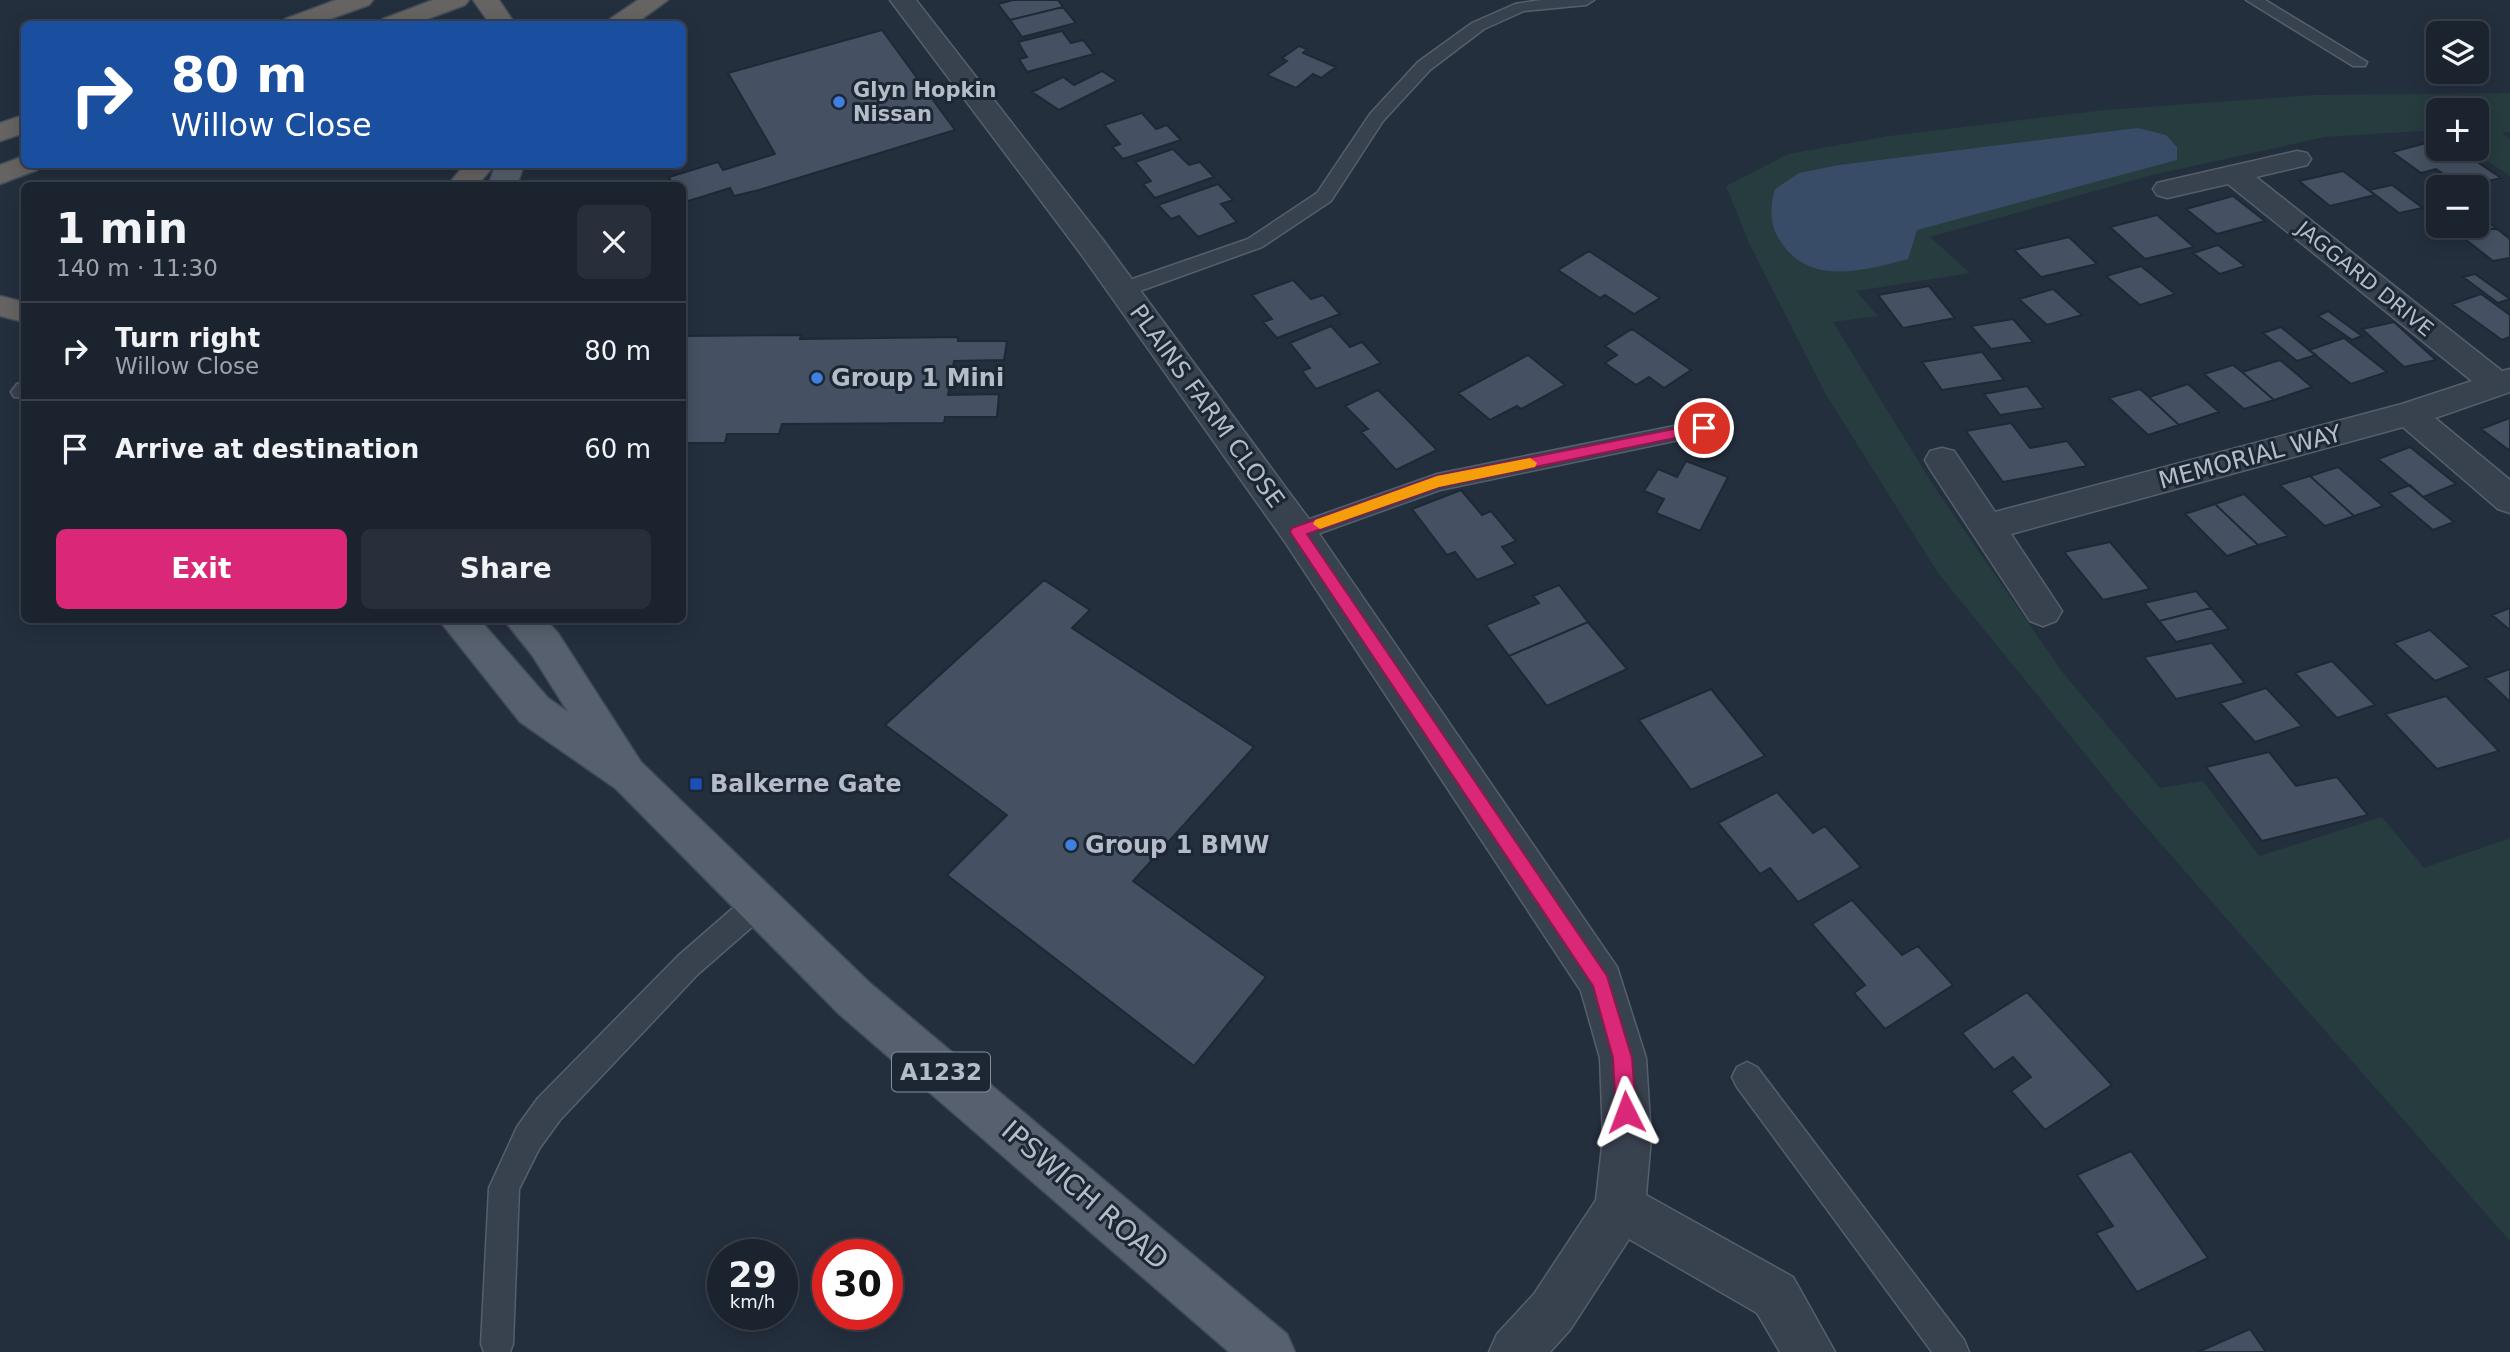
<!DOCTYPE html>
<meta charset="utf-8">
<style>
body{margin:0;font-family:"DejaVu Sans",sans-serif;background:#282f3a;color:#f1f3f6;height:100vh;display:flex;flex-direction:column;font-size:26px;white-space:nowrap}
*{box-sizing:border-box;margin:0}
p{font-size:23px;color:#a0a4aa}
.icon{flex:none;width:38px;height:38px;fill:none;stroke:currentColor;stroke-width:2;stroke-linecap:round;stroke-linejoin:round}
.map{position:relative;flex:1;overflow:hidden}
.details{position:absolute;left:21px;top:182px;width:665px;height:441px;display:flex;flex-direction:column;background:#1b232e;border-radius:10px;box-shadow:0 4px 18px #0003,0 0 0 2px #39404a}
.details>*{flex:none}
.guide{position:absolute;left:21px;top:21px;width:665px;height:147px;border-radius:10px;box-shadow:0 4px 18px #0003,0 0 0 2px #39404a;background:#1a4fa0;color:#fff;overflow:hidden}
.controls{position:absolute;left:2426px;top:21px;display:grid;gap:14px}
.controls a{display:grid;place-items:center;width:63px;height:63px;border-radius:10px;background:#1b232e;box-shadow:0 4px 18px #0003,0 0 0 2px #39404a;font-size:35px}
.speed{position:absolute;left:707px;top:1239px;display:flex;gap:14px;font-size:35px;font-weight:700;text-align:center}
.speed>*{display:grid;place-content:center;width:91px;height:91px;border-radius:50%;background:#1b232e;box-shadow:0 4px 18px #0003,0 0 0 2px #39404a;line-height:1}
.speed small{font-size:18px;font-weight:400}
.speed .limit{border:10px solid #d22;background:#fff;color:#111}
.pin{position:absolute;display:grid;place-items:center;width:60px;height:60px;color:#fff;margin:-30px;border:4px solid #fff;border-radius:50%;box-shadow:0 2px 7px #0007}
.me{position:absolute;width:77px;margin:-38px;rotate:357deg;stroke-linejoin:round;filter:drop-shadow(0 0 5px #0008)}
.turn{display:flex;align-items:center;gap:24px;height:147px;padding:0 35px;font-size:32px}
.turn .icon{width:91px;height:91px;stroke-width:2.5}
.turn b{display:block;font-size:49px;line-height:60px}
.round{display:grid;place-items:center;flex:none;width:74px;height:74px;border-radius:10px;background:#282f3a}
.head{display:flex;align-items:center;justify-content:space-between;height:119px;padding:0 35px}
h1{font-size:42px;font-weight:800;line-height:52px}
.button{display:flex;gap:14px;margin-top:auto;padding:14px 35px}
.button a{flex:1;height:80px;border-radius:10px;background:#db2777;color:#fff;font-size:28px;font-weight:800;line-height:80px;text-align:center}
.button a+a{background:#282f3a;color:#f1f3f6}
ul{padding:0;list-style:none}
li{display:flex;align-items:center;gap:21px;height:98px;padding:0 35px;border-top:2px solid #39404a}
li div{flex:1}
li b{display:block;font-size:26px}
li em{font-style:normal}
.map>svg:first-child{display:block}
</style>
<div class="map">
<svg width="2510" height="1352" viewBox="0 0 2510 1352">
<rect width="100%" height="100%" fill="#242f3e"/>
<path fill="#263c3f" d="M2510,93V132L2502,133L2510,139V176L2469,149H2476V110H2438V130L2325,137L2152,175L1930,237L1970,273L1856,291L1878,316L1833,322L1935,488L2063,673L2160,788L2203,781L2259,856L2382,817L2424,868L2510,838V1241L2125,803L1938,573L1825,393L1750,245L1726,186L1788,154L1889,136L2104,110L2316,95Z"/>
<path fill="#394c67" d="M2138,128L2166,135L2177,147V160L1917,230L1908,259C1866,270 1812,286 1783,245C1770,228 1769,209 1775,189L1799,173L1839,165Z"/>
<path fill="#455162" stroke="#1f2835" stroke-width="2" d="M1013,0H1058L1063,7L1010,20L998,4Z
M1063,7L1076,23L1022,37L1010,20Z
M882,30L955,130L759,190L734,196L730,188L682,203V186H673L669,177L718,162L723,170L775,154L728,73Z
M1062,31L1071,43L1083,40L1094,54L1027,72L1019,59L1027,57L1018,42Z
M1299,46L1307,49L1303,53L1336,67L1321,78L1313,74L1296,88L1267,75L1287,61L1282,58Z
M1102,71L1117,81L1059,110L1032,92L1063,77L1074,85Z
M1142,113L1156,129L1167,125L1181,140L1123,159L1112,147L1120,144L1104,125Z
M2438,140V149H2458L2501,178L2463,187L2436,169L2421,173L2392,152Z
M1173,149L1189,165L1200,162L1214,177L1155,198L1143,184L1151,181L1135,162Z
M2343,171L2375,195L2330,206L2299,181Z
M1218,184L1233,200L1221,204L1237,222L1198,237L1179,216L1171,219L1158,205Z
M2392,185L2423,208L2399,213L2369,190Z
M2233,196L2265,221L2217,234L2186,209Z
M2476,213L2496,228L2461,236L2448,226H2476Z
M2157,215L2194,247L2145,259L2110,227Z
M2496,228L2510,239V258L2493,261L2461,236Z
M2069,237L2097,264L2041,277L2014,250Z
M2218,245L2245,266L2220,274L2193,253Z
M1589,251L1660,298L1634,314L1605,295L1600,298L1558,270Z
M2141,266L2175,294L2140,305L2106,276Z
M2475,274L2510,299L2498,303L2463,277Z
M1293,280L1311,299L1323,295L1340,314L1277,338L1263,322L1272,319L1252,295Z
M1929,286L1955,318L1903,328L1878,295Z
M2053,289L2082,315L2047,325L2019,299Z
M2481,294L2510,315V337L2502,340L2452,304Z
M2328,311L2362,336L2352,340L2318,316Z
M2013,319L2033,342L1991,349L1971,326Z
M2394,322L2436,360L2404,367L2362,329Z
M1331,326L1350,347L1362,342L1381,363L1316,389L1302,371L1310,368L1290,343Z
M2281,327L2309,350L2316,355L2297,361L2263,333Z
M1632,329L1691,370L1664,388L1649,377L1636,385L1605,363L1617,355L1605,346Z
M801,335L800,339L958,337V341H1007L1004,360L954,361L948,395L999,394L997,417H945L944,423L782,424L779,434H727L725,443H682V336Z
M2344,338L2387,372L2351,384L2309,350Z
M1982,352L2004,380L1942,390L1922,362Z
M1528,355L1565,385L1521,409L1517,406L1490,420L1458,393Z
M2280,360L2312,387L2274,400L2242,372Z
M2233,365L2242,372L2274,400L2244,409L2204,374Z
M2188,384L2219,412L2179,425L2149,397Z
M2027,386L2044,408L2000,415L1984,394Z
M2140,389L2149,397L2179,425L2148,435L2109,398Z
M1378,390L1437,450L1396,470L1361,432L1368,429L1345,406Z
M2510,418V451L2481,429Z
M2011,423L2030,448L2067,441L2087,466L2003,482L1966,431Z
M2410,447L2456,484L2423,497L2378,459Z
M1686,461L1728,477L1700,531L1656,513L1664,499L1644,491L1658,469L1677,477Z
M2338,467L2383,506L2354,516L2310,476Z
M2310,476L2354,516L2325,526L2280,485Z
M2410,485L2423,497L2454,522L2433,530L2389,493Z
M1461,490L1482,515L1491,511L1516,541L1502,547L1516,564L1477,580L1455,552L1447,555L1412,509Z
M2244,494L2288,536L2258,545L2215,504Z
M2215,504L2258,545L2227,556L2185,514Z
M2110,542L2150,589L2103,600L2064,552Z
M1044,580L1090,610L1072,628L1254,747L1133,881L1266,977L1194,1066L947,875L1007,815L885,725Z
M1559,585L1588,622L1509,656L1486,625L1539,603L1533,596Z
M2196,591L2211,608L2159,621L2144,603Z
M2211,608L2229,629L2176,642L2159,621Z
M2510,608V630L2492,615Z
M1588,622L1627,669L1547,706L1509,656Z
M2430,630L2470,667L2435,681L2394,643Z
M2212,643L2245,683L2176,699L2144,657Z
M2332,661L2375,705L2337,718L2295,673Z
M2510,669V702L2485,678Z
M2266,688L2302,726L2255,742L2220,703Z
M1711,689L1765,756L1691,790L1639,720Z
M2446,696L2499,751L2437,769L2385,714Z
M2269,752L2296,786L2337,777L2368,815L2262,841L2206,767Z
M1777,792L1813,833L1825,826L1861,867L1798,902L1770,868L1760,874L1718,823Z
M1852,900L1902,955L1918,946L1953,985L1885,1029L1854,993L1865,985L1812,924Z
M2027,992L2112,1085L2045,1130L2011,1091L2031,1077L2013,1057L1994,1070L1962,1033Z
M2131,1151L2208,1258L2137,1292L2096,1233L2113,1226L2077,1175Z
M2250,1329L2266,1352H2198Z"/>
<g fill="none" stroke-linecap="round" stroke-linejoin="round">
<defs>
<path id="service" d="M1541,0H1594L1586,5L1524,11L1484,29L1430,70L1383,121L1331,201L1262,247L1129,295H1115L1112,290L1115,285L1248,239L1317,193L1370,114L1418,62L1472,23L1515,4Z
M2246,0H2265L2367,62L2365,66H2353Z
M24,382V398L14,397L11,392L17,384Z
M1704,420L1712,423L1715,428L1712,433L1440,490L1298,541L1290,538L1287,532L1290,526L1437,474Z
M758,891L768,895L772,904L768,913L698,974L560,1120L539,1149L519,1189L513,1344L510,1352H484L481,1344L489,1188L517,1127L538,1098L678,956L748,895Z
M1747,1062L1757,1067L1964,1340L1969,1352H1932L1737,1087L1732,1077L1737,1067Z"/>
<path id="minor" d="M890,0H916L1103,240L1311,522L1617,967L1646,1058L1651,1138L1646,1195L1793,1277L1835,1352H1780L1757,1313L1629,1239L1570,1330L1550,1352H1489L1497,1334L1534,1294L1596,1200L1603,1138L1600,1058L1581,991L1285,542L1081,254Z
M2297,151L2307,153L2311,159L2307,165L2256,177L2502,371L2510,369V392L2435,418L2510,480V513L2498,509L2403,427L2011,534L2062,611L2056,621L2043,626L2030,621L1930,469L1925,460L1930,451L1942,448L1954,451L1995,512L2402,404L2472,381L2228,184L2167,198L2157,195L2153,189L2157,183Z"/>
<path id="primary" d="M496,164H524L517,186H488Z
M439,620H480L548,698L568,712L532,655L504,620H546L558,633L641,762L871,984L1287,1334L1295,1352H1229L839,1014L615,788L520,722Z"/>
<path id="trunk" d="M336,0H373L369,5L316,24H281L285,19Z
M433,0H469L465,5L414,24H379L383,19Z
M473,0H499L515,24H490Z
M638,0H668L635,24H607L610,19Z
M24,115V133L0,141V123Z
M24,156V164H41L37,170L0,184V165Z
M465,164H495L477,186H447Z
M0,296L24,302V322L0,316Z"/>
</defs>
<use href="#service" stroke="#565f6c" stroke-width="3"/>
<use href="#minor" stroke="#565f6c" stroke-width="3"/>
<use href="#primary" stroke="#414a57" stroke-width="3"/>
<use href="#trunk" stroke="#434c59" stroke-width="3"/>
<use href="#service" fill="#38414e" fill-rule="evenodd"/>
<use href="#minor" fill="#38414e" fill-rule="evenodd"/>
<use href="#primary" fill="#56606e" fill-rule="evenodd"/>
<use href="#trunk" fill="#656462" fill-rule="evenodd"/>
</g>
<path fill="#db2777" stroke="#8e194d" stroke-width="2" d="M1704,423L1709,424V431L1439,487L1307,534L1607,976L1632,1058L1636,1112L1633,1118L1626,1121L1619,1118L1616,1112L1613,1058L1593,986L1290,532L1292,528L1437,476Z"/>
<path fill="#f59e0b" d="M1530,458L1537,463L1535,467L1439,487L1320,529L1313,524L1315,520L1437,476Z"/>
<g fill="#3f7fe0" stroke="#1d2633" stroke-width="2.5">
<circle cx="839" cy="102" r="7"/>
<circle cx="817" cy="378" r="7"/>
<circle cx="1071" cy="845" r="7"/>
</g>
<rect fill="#1a4fb4" stroke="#1d2633" stroke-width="2.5" x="689" y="777" width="14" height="14" rx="3.5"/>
<g text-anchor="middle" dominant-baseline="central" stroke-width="6" stroke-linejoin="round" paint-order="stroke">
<g font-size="21" font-weight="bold" fill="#b4bcc9" stroke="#1d2633" text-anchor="start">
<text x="853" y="90">Glyn Hopkin<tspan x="853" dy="24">Nissan</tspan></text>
</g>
<g font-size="21" fill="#b4bcc9" stroke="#1d2633">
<text transform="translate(2365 279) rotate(39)">JAGGARD DRIVE</text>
</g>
<rect fill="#1d2633" stroke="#878f9c" stroke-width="2" x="892" y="1052.5" width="98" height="39" rx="5"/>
<g font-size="23" font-weight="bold" fill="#b4bcc9">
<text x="941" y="1072">A1232</text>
</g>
<g font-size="24" font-weight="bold" fill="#b4bcc9" stroke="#1d2633" text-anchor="start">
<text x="831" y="378">Group 1 Mini</text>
<text x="710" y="784">Balkerne Gate</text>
<text x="1085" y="845">Group 1 BMW</text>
</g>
<g font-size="24" fill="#b4bcc9" stroke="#1d2633">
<text transform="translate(1207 406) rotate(54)">PLAINS FARM CLOSE</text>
<text transform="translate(2250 457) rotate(-15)">MEMORIAL WAY</text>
</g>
<g font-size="28" fill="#b4bcc9" stroke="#1d2633">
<text transform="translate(1085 1195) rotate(41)">IPSWICH ROAD</text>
</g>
</g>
</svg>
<div class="controls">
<a><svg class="icon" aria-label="layers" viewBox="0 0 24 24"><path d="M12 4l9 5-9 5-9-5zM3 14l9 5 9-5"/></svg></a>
<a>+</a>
<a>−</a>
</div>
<div class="speed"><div>29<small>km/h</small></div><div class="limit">30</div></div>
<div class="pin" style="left:1704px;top:428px;background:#d93025"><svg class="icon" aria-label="arrive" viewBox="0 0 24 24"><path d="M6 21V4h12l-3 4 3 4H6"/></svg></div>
<svg class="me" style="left:1626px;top:1112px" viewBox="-20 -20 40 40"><path d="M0-17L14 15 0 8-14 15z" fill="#db2777" stroke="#fff" stroke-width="4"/></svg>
<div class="guide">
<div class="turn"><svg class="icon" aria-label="right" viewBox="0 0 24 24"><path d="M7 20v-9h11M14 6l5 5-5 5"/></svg><div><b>80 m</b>Willow Close</div></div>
</div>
<section class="details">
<div class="head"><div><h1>1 min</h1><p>140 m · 11:30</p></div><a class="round"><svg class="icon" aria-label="close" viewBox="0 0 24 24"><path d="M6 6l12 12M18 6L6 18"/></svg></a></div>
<ul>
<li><svg class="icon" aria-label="right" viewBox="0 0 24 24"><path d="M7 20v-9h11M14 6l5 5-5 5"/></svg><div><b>Turn right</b><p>Willow Close</p></div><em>80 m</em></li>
<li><svg class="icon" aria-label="arrive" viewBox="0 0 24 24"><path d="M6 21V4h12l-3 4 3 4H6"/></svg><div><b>Arrive at destination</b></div><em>60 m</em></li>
</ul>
<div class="button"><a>Exit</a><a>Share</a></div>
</section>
</div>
